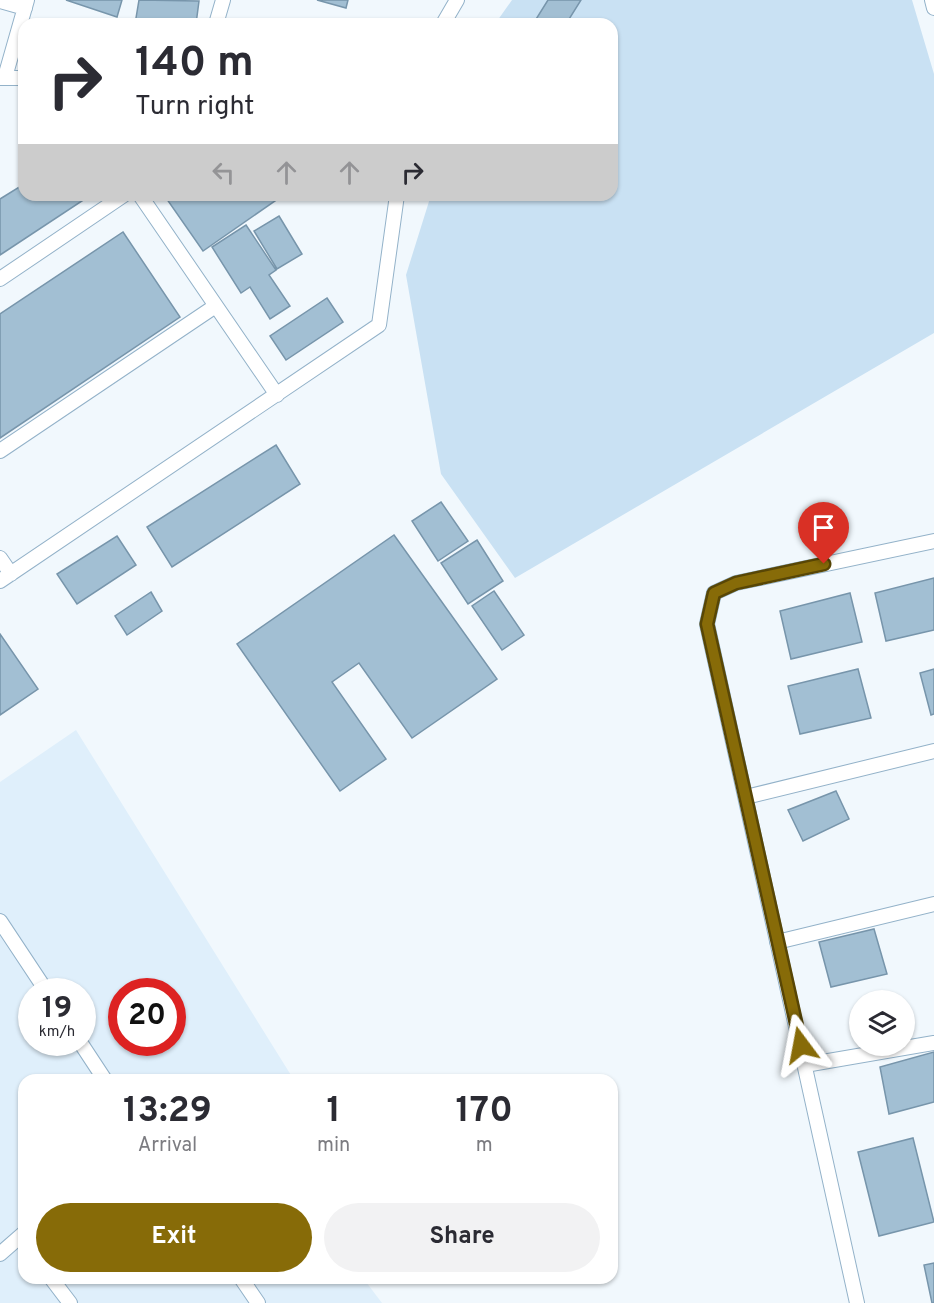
<!DOCTYPE html>
<style>
body{margin:0;font-family:Overpass,sans-serif;background:#f2f2f3;color:#2b2b33;height:100vh;display:flex;flex-direction:column;font-size:22px;white-space:nowrap}
*{box-sizing:border-box;margin:0}
p{font-size:20px;color:#7c7c81}
.icon{flex:none;width:33px;height:33px;fill:none;stroke:currentColor;stroke-width:2;stroke-linecap:round;stroke-linejoin:round}
.map{position:relative;flex:1;overflow:hidden}
.drawer{position:absolute;left:18px;top:1074px;width:600px;height:210px;display:flex;flex-direction:column;background:#fff;border-radius:18px;box-shadow:0 2px 4px #0004}
.drawer>*{flex:none}
.banner{position:absolute;left:18px;top:18px;width:600px;height:183px;border-radius:18px;box-shadow:0 2px 4px #0004;background:#fff;color:#2b2b33;overflow:hidden}
.buttons{position:absolute;left:849px;top:990px;display:grid;gap:12px}
.buttons a{display:grid;place-items:center;width:66px;height:66px;border-radius:50%;background:#fff;box-shadow:0 2px 4px #0004;font-size:30px}
.speed{position:absolute;left:18px;top:978px;display:flex;gap:12px;font-size:30px;font-weight:700;text-align:center}
.speed>*{display:grid;place-content:center;width:78px;height:78px;border-radius:50%;background:#fff;box-shadow:0 2px 4px #0004;line-height:1}
.speed small{font-size:15px;font-weight:400}
.speed .limit{border:9px solid #d22;background:#fff;color:#111}
.pin{position:absolute;display:grid;place-items:center;width:51px;height:51px;color:#fff;margin:-62px -26px;border-radius:50% 50% 50% 0;rotate:-45deg;box-shadow:0 0 6px #0007}
.pin .icon{rotate:45deg}
.me{position:absolute;width:66px;margin:-33px;rotate:347deg;stroke-linejoin:round;filter:drop-shadow(0 0 4px #0008)}
.turn{display:flex;align-items:center;gap:21px;height:126px;padding:0 18px;font-size:27px}
.turn .icon{width:78px;height:78px;stroke-width:2.5}
.turn b{display:block;font-size:42px;line-height:51px}
.lanes{display:flex;align-items:center;height:57px;padding:0 18px;background:#0003;justify-content:center;gap:30px;direction:ltr}
.lanes .off{opacity:.35}
.eta{display:flex;justify-content:space-evenly;align-items:center;height:102px;text-align:center}
.eta b{font-size:36px;font-weight:700;line-height:42px}
.action{display:flex;gap:12px;margin-top:auto;padding:12px 18px}
.action a{flex:1;height:69px;border-radius:36px;background:#876b08;color:#fff;font-size:24px;font-weight:700;line-height:69px;text-align:center}
.action a+a{background:#f2f2f3;color:#2b2b33}
.map>svg:first-child{display:block}
</style>
<div class="map">
<svg width="934" height="1303" viewBox="0 0 934 1303">
<rect width="100%" height="100%" fill="#f1f8fd"/>
<path fill="#dfeffb" fill-rule="evenodd" d="M76,730L294,1080H24V1278H363L382,1303H0V782ZM32,992H82V1042H32ZM122,992H172V1042H122Z"/>
<path fill="#c9e1f3" d="M512,0H912L934,74V333L515,578L441,474L406,275L431,195H612V24H495Z"/>
<path fill="#a2bfd3" stroke="#7795ab" stroke-width="1.5" d="M66,0H122L117,17Z
M139,0L199,1L196,24H135Z
M317,0H348L346,8Z
M548,0H581L566,24H533Z
M24,184V195H91L0,255V199Z
M164,195H282V196L203,251Z
M279,216L302,254L277,269L254,231Z
M246,225L276,270L269,275L290,306L270,319L250,287L241,293L212,247Z
M123,232L180,317L0,438V314Z
M327,298L343,322L286,360L270,336Z
M276,445L300,484L172,567L147,527Z
M441,502L468,541L438,561L412,521Z
M394,535L497,679L412,738L359,663L332,682L386,759L340,791L237,644Z
M117,536L136,565L77,604L57,574Z
M477,540L503,581L468,604L441,563Z
M934,578V630L886,641L875,593Z
M494,591L524,635L502,650L472,606Z
M151,592L162,611L127,635L115,616Z
M850,593L862,642L791,659L780,611Z
M0,634L38,689L0,715Z
M858,669L871,718L800,734L788,686Z
M934,669V714L931,715L920,673Z
M836,791L849,819L803,841L788,810Z
M874,929L887,974L831,987L819,942Z
M934,1052V1102L889,1114L880,1067Z
M913,1138L934,1222L879,1236L858,1152Z
M934,1263V1303H932L924,1265Z"/>
<g fill="none" stroke-linecap="round" stroke-linejoin="round">
<defs>
<path id="lane" d="M932,0L934,8
M0,1L25,8
M216,24L223,0
M443,24L457,0
M5,77L27,0
M0,78H24
M140,195L277,395
M0,279L124,195
M0,451L214,307
M0,558L11,574
M0,581L379,325L397,195
M746,797L934,751
M0,921L47,992
M777,942L934,904
M80,1042L105,1080
M805,1065L934,1043
M0,1254L24,1233
M51,1278L70,1303
M241,1278L258,1303
M857,1303L707,624L714,593L736,583L934,541"/>
</defs>
<use href="#lane" stroke="#93b2c9" stroke-width="16"/>
<use href="#lane" stroke="#fff" stroke-width="14"/>
</g>
<g fill="none" stroke-linecap="round" stroke-linejoin="round">
<defs>
<path id="route" d="M801,1045L707,624L714,593L736,583L824,564"/>
</defs>
<use href="#route" stroke="#584605" stroke-width="15"/>
<use href="#route" stroke="#876b08" stroke-width="10"/>
</g>
</svg>
<div class="buttons">
<a><svg class="icon" aria-label="layers" viewBox="0 0 24 24"><path d="M12 4l9 5-9 5-9-5zM3 14l9 5 9-5"/></svg></a>
</div>
<div class="speed"><div>19<small>km/h</small></div><div class="limit">20</div></div>
<div class="pin" style="left:824px;top:564px;background:#d93025"><svg class="icon" aria-label="arrive" viewBox="0 0 24 24"><path d="M6 21V4h12l-3 4 3 4H6"/></svg></div>
<svg class="me" style="left:801px;top:1045px" viewBox="-20 -20 40 40"><path d="M0-17L14 15 0 8-14 15z" fill="#876b08" stroke="#fff" stroke-width="4"/></svg>
<div class="banner">
<div class="turn"><svg class="icon" aria-label="right" viewBox="0 0 24 24"><path d="M7 20v-9h11M14 6l5 5-5 5"/></svg><div><b>140 m</b>Turn right</div></div>
<div class="lanes"><svg class="icon off" aria-label="left" viewBox="0 0 24 24"><path d="M17 20v-9H6M10 6l-5 5 5 5"/></svg><svg class="icon off" aria-label="ahead" viewBox="0 0 24 24"><path d="M12 20V5M6 11l6-6 6 6"/></svg><svg class="icon off" aria-label="ahead" viewBox="0 0 24 24"><path d="M12 20V5M6 11l6-6 6 6"/></svg><svg class="icon" aria-label="right" viewBox="0 0 24 24"><path d="M7 20v-9h11M14 6l5 5-5 5"/></svg></div>
</div>
<section class="drawer">
<div class="eta">
<div><b>13:29</b><p>Arrival</p></div>
<div><b>1</b><p>min</p></div>
<div><b>170</b><p>m</p></div>
</div>
<div class="action"><a>Exit</a><a>Share</a></div>
</section>
</div>
